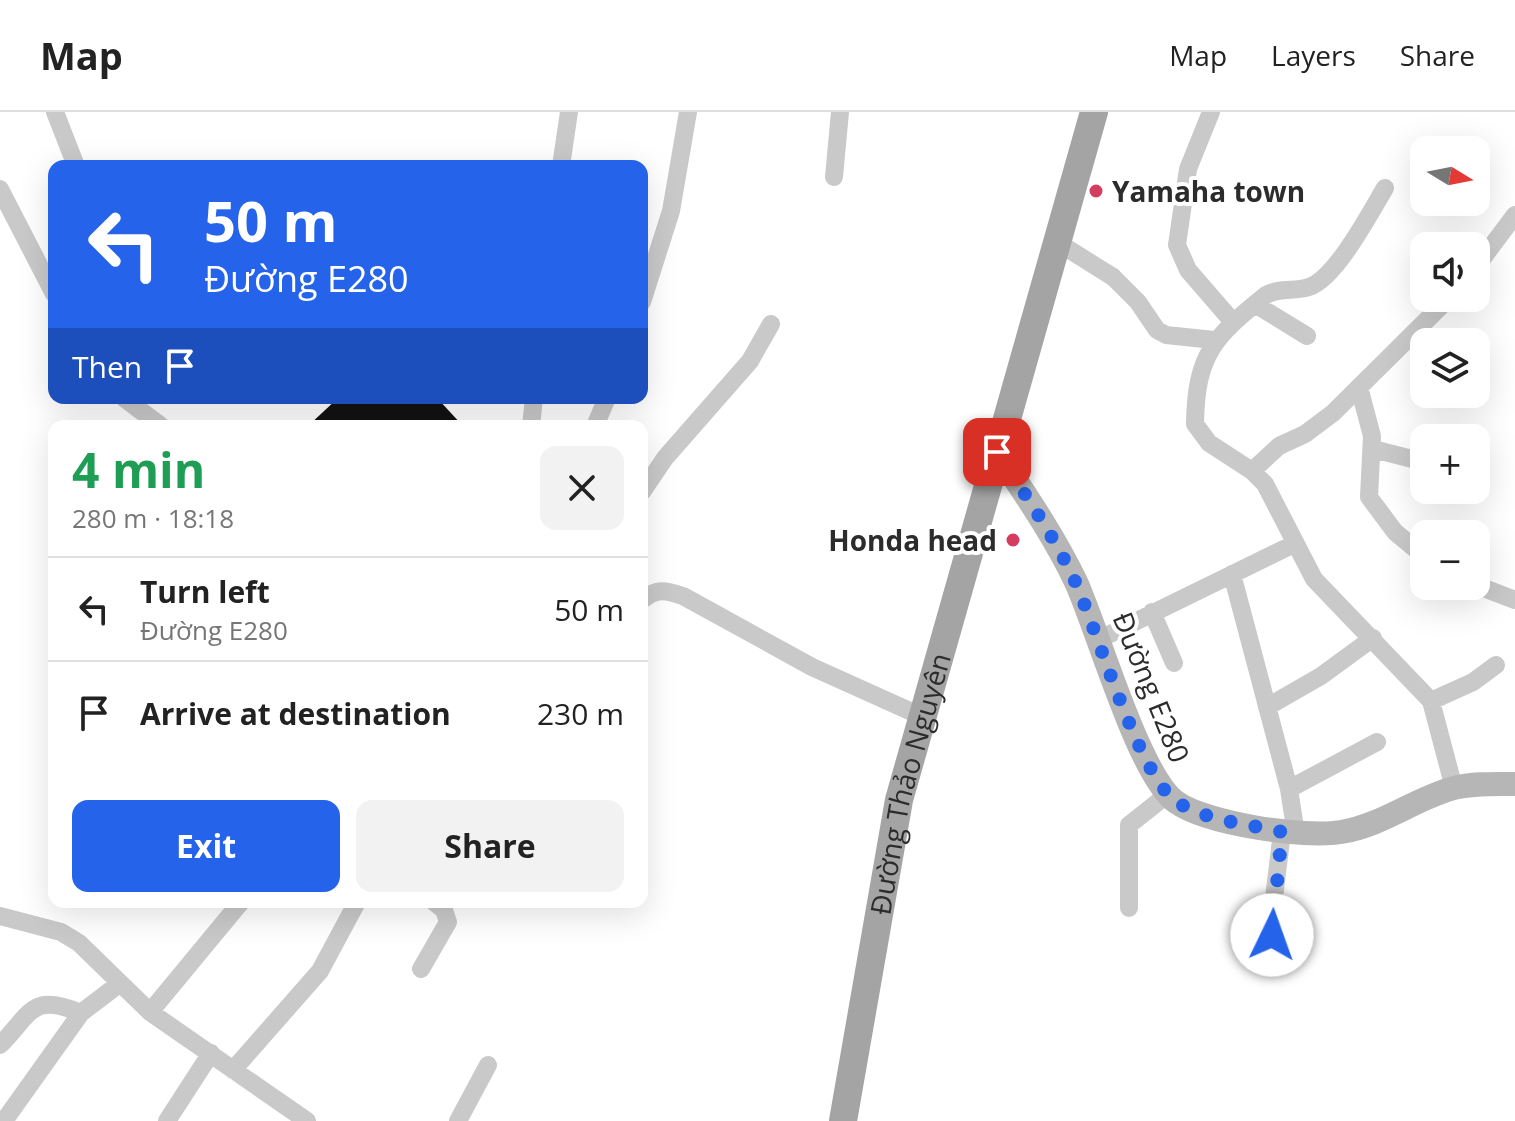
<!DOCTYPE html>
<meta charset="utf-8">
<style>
body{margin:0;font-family:"Open Sans",sans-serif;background:#f2f2f2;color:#222;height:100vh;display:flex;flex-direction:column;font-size:30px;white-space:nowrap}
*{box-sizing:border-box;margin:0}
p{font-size:26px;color:#767676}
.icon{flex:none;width:44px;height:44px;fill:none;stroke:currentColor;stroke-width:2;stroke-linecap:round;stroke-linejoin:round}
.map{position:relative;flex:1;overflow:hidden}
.details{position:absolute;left:48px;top:308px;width:600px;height:488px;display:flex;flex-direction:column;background:#fff;border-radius:16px;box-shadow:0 8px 32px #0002}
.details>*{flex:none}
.guide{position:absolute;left:48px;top:48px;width:600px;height:244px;border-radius:16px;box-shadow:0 8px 32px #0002;background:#2563eb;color:#fff;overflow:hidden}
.needle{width:52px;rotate:100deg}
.fabs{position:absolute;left:1410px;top:24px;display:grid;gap:16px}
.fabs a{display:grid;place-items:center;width:80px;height:80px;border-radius:16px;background:#fff;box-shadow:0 8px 32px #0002;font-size:40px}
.pin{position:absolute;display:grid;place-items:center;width:68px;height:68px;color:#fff;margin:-34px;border-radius:16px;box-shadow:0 4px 12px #0006}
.me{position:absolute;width:88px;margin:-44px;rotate:3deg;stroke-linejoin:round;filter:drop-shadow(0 0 6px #0008)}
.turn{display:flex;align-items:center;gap:28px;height:168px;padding:0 24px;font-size:36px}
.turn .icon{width:104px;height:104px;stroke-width:2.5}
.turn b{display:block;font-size:56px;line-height:68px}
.then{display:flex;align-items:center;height:76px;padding:0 24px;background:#0003;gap:16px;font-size:30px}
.round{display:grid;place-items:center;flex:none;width:84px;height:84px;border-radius:16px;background:#f2f2f2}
.summary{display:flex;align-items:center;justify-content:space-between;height:136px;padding:0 24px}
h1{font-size:48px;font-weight:700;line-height:60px;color:#1e9e55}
.primary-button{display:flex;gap:16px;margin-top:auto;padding:16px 24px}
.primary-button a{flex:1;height:92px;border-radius:16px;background:#2563eb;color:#fff;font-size:32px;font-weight:700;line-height:92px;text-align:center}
.primary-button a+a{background:#f2f2f2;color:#222}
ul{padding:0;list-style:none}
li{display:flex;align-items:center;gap:24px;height:104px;padding:0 24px;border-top:2px solid #e0e0e0}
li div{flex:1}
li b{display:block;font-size:30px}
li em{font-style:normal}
header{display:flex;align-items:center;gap:48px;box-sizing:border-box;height:112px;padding:0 40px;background:#fff;border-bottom:2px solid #e0e0e0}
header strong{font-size:38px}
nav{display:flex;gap:44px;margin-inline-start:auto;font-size:28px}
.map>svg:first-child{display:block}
</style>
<header>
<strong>Map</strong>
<nav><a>Map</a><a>Layers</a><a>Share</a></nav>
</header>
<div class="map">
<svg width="1515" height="1009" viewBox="0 0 1515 1009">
<rect width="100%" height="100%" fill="#fff"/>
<path fill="#131313" d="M338,286H437L463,314H308Z"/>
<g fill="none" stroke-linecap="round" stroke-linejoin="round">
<path stroke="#c9c9c9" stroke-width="18" d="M55,0L76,54
M1211,0L1188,57L1177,133L1188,158L1233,210
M561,54L569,0
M834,65L840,0
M1385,76C1370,101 1336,166 1309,175C1294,180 1281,175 1266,183C1214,225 1196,242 1195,312L1209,331L1252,359L1265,372L1314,467L1431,589L1454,676
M0,77L54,182
M1057,130L1113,165L1138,190L1157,218L1166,223L1214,228
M1476,155L1515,103
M642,190L671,99L688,0
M1255,192L1307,224
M1359,275L1372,324L1369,385L1395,420L1424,444
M124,286L161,314
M531,314L534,286
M595,314L607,286
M1373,337L1424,350
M1252,359L1279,334L1305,322L1333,301L1449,186
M642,380L665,346L750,249L771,212
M1232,462L1289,677L1296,722
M1476,473L1515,488
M642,488C657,476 665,478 683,484L812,555L923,605
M1152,500L1174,551
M1100,527L1294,432
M1431,589L1473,570L1496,553
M1267,595L1321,564L1373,526
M1289,677L1377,630
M1129,796V713L1168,682
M0,804L61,820L79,831L150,900L307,1009
M1273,849L1272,802L1282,720
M421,857L448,810L444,798L434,790
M150,900L241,790
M0,933C32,901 31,880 81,901
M233,958L320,859L357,790
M4,1009L81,901L119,872
M167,1009L211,941
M458,1009L488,953"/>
<path stroke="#b6b6b6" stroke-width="24" d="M997,340C1025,382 1054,424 1076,470C1098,518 1139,664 1176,690C1207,712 1303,726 1341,720C1381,714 1416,686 1454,676C1474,671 1495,672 1515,672"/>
<path stroke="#a4a4a4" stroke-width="28" id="s1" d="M843,1009L899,688L1094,0"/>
</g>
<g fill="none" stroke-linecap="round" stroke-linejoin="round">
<path stroke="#2563eb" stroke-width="14" stroke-dasharray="0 25.2" d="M997,340C1024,381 1052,421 1073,465C1096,513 1139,666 1177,690C1206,709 1249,712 1282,720L1272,823"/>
</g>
<g fill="#d43d5f" stroke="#fff" stroke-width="3">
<circle cx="1096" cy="79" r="8"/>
<circle cx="1013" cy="428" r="8"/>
</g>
<g text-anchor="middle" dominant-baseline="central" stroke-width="8" stroke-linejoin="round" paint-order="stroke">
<g font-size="28" font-weight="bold" fill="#2c2c2c" stroke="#fff" text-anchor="start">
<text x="1112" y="79">Yamaha town</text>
<text x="997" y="428" text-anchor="end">Honda head</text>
</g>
<g font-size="28" fill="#2c2c2c" stroke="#fff">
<text transform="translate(1152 575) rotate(68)">Đường E280</text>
<text stroke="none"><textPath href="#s1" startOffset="344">Đường Thảo Nguyên</textPath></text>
</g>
</g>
</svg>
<div class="fabs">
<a><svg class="needle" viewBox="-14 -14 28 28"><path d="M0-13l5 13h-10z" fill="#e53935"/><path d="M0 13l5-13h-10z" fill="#767676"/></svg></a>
<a><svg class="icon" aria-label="sound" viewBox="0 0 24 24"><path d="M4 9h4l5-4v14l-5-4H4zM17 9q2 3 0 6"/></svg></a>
<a><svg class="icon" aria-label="layers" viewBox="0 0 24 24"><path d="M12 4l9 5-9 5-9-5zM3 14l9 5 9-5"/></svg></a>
<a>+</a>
<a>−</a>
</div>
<div class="pin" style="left:997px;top:340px;background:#d93025"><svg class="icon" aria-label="arrive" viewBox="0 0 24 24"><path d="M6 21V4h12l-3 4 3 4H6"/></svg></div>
<svg class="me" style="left:1272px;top:823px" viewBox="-20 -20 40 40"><circle r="19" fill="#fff"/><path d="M0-13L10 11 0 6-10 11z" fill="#2563eb"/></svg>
<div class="guide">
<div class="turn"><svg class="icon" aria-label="left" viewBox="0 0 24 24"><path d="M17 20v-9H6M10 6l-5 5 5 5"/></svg><div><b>50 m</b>Đường E280</div></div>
<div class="then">Then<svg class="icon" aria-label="arrive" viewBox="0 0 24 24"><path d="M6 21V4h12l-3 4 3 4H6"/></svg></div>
</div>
<section class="details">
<div class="summary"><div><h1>4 min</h1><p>280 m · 18:18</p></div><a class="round"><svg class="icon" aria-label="close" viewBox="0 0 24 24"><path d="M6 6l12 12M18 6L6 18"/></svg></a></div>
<ul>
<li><svg class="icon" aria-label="left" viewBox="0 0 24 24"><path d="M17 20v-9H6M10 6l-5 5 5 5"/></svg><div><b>Turn left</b><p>Đường E280</p></div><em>50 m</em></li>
<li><svg class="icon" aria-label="arrive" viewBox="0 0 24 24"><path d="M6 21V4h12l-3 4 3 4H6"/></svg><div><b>Arrive at destination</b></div><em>230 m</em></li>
</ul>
<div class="primary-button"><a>Exit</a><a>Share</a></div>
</section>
</div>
